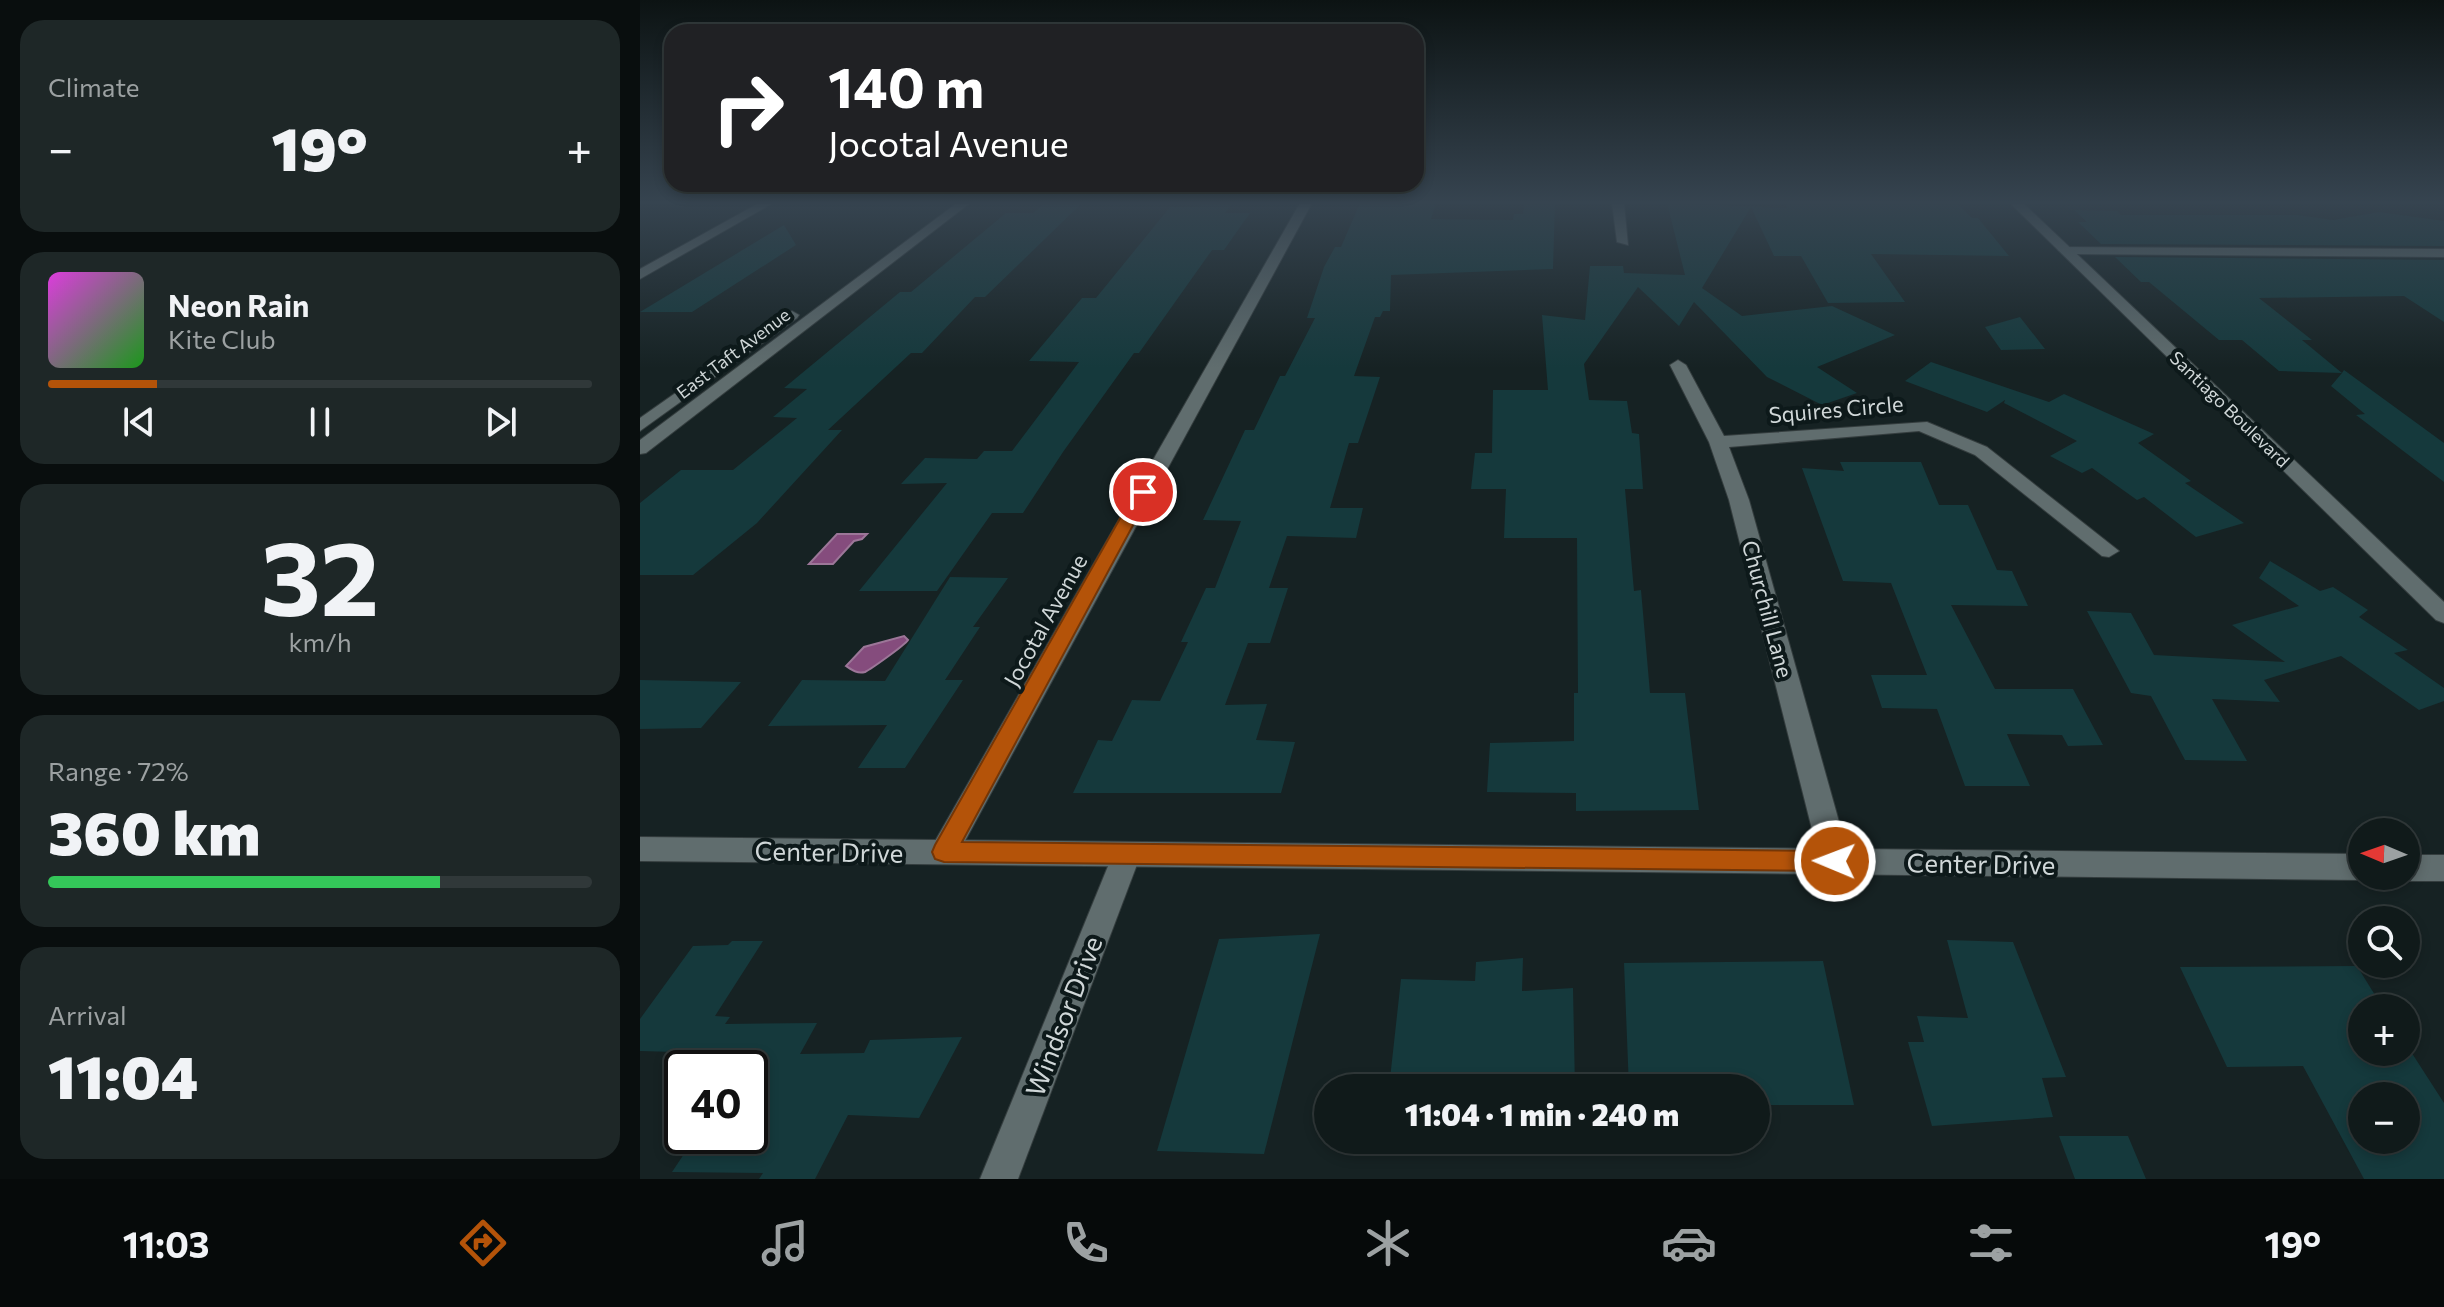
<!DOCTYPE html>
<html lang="en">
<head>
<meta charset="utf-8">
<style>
	body { margin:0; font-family:Commissioner,sans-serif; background:#1e2727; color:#f1f3f6; height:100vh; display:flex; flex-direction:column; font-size:30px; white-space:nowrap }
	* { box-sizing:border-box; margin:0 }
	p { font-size:26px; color:#9ca1a2 }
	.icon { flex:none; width:44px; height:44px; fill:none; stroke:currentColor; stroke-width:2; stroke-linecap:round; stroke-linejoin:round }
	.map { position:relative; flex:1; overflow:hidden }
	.panel { display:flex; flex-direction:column; gap:20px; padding:20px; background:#090e0e; width:640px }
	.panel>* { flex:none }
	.guide { position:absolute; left:24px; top:24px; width:760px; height:168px; border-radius:24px; box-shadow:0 4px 12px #0003,0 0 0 2px #303839; background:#202124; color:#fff; overflow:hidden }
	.needle { width:52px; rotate:272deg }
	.tools { position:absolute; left:1708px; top:818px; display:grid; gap:16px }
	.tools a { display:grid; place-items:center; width:72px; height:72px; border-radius:50%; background:#101a1a; box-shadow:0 4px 12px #0003,0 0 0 2px #303839; font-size:40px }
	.speed { position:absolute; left:24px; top:1050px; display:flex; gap:16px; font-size:40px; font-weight:700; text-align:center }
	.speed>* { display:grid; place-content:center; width:104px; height:104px; border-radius:50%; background:#101a1a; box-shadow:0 4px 12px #0003,0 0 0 2px #303839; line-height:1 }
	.speed .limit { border:4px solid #111; border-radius:12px; background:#fff; color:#111 }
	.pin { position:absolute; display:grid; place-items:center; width:68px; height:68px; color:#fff; margin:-34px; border:4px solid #fff; border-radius:50%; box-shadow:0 2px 8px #0007 }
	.me { position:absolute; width:88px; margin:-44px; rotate:271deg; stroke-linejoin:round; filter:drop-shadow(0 0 6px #0008) }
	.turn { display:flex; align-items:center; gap:28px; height:168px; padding:0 32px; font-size:36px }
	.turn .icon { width:104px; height:104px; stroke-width:2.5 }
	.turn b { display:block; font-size:56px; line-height:68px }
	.big { font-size:60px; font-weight:800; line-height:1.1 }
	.panel .tile { flex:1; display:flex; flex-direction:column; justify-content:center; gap:12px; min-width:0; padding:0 28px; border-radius:24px; background:#1e2727 }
	.panel .dial { align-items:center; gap:0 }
	.dial b { font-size:104px; line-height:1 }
	.song { display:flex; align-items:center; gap:24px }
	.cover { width:96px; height:96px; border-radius:12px; background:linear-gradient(135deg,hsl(300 70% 55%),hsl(120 70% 35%)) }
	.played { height:8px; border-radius:4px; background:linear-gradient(90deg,#b45309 20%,#303839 20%) }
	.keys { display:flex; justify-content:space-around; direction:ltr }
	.heat { display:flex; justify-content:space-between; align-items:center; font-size:44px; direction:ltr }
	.charge { height:12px; border-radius:6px; background:linear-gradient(90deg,#34c759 72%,#303839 0) }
	.trip { position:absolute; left:674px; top:1074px; width:456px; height:80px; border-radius:40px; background:#101a1a; box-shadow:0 4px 12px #0003,0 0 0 2px #303839; font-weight:800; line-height:80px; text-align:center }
	.menu { display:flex; height:128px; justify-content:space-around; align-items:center; background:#060a0a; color:#9ca1a2 }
	.menu .icon { width:56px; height:56px }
	.menu .on { color:#b45309 }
	.menu b { font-size:36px; color:#f1f3f6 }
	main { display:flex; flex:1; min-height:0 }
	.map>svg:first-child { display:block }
	.water { fill:#854c7d; stroke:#9c7698; stroke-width:2 }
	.building { fill:#15393c; fill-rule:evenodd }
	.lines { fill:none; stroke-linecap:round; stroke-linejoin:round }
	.minor-casing { stroke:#343d3e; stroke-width:2 }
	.tertiary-casing { stroke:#343d3e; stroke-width:2 }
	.minor { fill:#606d6e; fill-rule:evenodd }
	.tertiary { fill:#606d6e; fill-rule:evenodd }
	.route { fill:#b45309; stroke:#753606; stroke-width:2 }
	.labels { text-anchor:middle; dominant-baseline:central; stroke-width:8; stroke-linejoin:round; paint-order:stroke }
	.far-street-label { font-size:18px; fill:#d0d7d8; stroke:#0d191a }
	.street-label { font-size:22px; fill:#d0d7d8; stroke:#0d191a }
	.near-street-label { font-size:26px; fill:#d0d7d8; stroke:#0d191a }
</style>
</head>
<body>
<main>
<section class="panel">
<div class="tile"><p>Climate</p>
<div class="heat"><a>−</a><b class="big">19°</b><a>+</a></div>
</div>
<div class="tile">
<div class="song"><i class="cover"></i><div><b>Neon Rain</b><p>Kite Club</p></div></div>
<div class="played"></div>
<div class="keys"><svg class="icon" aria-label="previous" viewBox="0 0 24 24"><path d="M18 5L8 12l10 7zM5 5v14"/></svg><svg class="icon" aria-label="pause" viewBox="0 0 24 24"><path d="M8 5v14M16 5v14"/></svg><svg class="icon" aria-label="next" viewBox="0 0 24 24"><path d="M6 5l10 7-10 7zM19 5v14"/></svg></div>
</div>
<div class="tile dial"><b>32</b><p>km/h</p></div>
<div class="tile"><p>Range · 72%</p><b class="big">360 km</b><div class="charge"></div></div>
<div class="tile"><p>Arrival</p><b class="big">11:04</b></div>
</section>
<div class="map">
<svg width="1804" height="1179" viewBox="0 0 1804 1179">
	<rect width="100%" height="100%" fill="#162223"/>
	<g class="water">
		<polygon points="197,534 227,534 222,539 214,541 193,564 169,564"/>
		<path d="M264,636l4,4c-3,5 -37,29 -43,32 -8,2 -13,-2 -19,-6l18,-19z"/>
	</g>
	<g class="building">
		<polygon points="406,203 442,203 345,297 335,297 282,353 271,353 188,430 202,430 117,523 53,575 0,575 0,503 41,470 93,470 157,418 133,417 167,389 144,388 260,292 271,292 366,213 393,213"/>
		<polygon points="563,203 592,203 585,213 610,213 584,250 572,250 499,353 494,353 423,452 383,513 352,513 297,591 219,591 307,483 261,484 285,458 337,459 344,451 372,451 439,362 389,361 442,298 456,298 530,207 559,207"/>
		<polygon points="720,203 796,203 791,219 873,220 874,214 883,214 884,203 915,203 913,269 751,275 750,311 743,311 740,317 735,317 714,376 740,377 718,443 709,443 690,508 723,508 716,538 647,536 629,588 648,588 630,643 608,643 585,705 627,704 616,740 655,742 641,793 433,793 458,740 472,741 492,700 520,701 548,642 541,642 566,588 575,588 601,521 563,520 605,430 614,430 640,376 645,376 675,318 667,318 684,267 695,247 701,247"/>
		<polygon points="1027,203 1147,208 1145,203 1317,203 1332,218 1338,218 1369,256 1231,254 1265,302 1188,303 1161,256 1134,256 1111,207 1062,288 1102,316 1192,306 1255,335 1177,367 1217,393 1182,405 1127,377 1054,302 1039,326 998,287 944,364 949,400 987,401 992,433 999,434 1003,489 985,489 994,591 1001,590 1010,693 1045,693 1059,810 936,811 936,793 847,792 850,743 934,741 934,693 938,693 937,538 864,538 866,489 831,489 835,453 852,453 853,390 908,390 902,315 945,320 950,266 983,266 984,273 1045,275"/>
		<polygon points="1434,210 1477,211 1481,215 1657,215 1693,220 1739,212 1804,221 1804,246 1461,244 1438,222 1447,222"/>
		<polygon points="144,225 156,245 52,312 0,312"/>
		<polygon points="1475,257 1804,260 1804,322 1764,296 1619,298 1672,340 1662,340 1702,373 1704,370 1804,443 1804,482 1716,415 1725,414 1691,386 1702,373 1639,371 1602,340 1579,340 1509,282 1501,282"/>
		<polygon points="1380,317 1405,349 1361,350 1345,327"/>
		<polygon points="1291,362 1409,402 1424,394 1514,434 1498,443 1551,481 1545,483 1604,523 1556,537 1504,497 1497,500 1452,468 1442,473 1410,456 1437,441 1364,403 1365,400 1347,412 1265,381"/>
		<polygon points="1200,462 1281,462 1299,505 1328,505 1357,570 1372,571 1388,606 1311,605 1355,689 1433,689 1463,745 1428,746 1422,735 1367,734 1390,786 1325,786 1297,709 1242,708 1231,675 1287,675 1251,583 1203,581 1162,468 1204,471"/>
		<polygon points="1630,561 1680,591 1693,587 1728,610 1719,617 1768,650 1754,653 1804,688 1804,701 1779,710 1701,656 1624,680 1640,702 1572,699 1607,761 1545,760 1511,696 1491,693 1447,611 1491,613 1514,655 1645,662 1592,625 1659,606 1619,578"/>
		<polygon points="310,577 368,578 333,627 340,627 305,680 323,680 265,768 218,768 247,725 128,726 162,680 245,681"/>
		<polygon points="0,680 101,682 61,728 0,729"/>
		<polygon points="680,934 624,1154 517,1151 579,939"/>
		<polygon points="1307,940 1373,942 1426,1077 1402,1078 1413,1117 1292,1126 1268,1042 1284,1042 1277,1016 1328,1018"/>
		<polygon points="92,941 123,941 75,1016 90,1017 85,1024 177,1023 160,1054 224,1053 230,1040 322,1037 279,1118 208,1115 175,1179 119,1179 123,1173 32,1172 56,1136 110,1136 110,1068 100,1068 108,1054 0,1051 0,1019 53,946 88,945"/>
		<polygon points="883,958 882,991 933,988 935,1088 749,1088 761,979 835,981 836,962"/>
		<polygon points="1183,961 1214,1105 1116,1105 1116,1088 989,1088 984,963"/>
		<path d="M1717,966l26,42h-21v44h44v-8l38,59v76h-80l-61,-113 -76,1 -47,-100zM1722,1096h44v44h-44z"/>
		<polygon points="1419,1136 1488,1136 1506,1179 1435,1179"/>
	</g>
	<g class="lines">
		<defs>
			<g id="minor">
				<polygon points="119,203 133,203 0,279 0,269"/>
				<polygon points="660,203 672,203 314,861 304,864 294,861 290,852 294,843"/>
				<polygon points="972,203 984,203 988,245 977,242"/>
				<polygon points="1420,247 1804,249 1804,257 1425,254 1418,250"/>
				<polygon points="1038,360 1046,365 1084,436 1287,422 1347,447 1479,551 1469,557 1462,556 1335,455 1279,431 1089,447 1109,500 1210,861 1205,870 1195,873 1185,870 1180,861 1089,500 1069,442 1030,365"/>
				<polygon points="487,842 497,845 501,854 378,1179 340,1179 473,854 477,845"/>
			</g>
			<g id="tertiary">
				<polygon points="317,203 330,203 6,453 0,454 0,440"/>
				<polygon points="1370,203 1383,203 1804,602 1804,623 1796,620"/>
				<polygon points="152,311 159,315 157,318 0,431 0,418"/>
				<polygon points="0,837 1722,854 1722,876 1732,876 1722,880 0,861"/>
				<polygon points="1766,855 1804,855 1804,881 1766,881 1756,877 1766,876"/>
			</g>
		</defs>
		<use href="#minor" class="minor-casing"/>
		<use href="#tertiary" class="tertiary-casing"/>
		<use href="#minor" class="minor"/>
		<use href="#tertiary" class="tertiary"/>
	</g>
	<linearGradient id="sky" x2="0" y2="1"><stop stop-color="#0c1313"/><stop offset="0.55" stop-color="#364450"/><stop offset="1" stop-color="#364450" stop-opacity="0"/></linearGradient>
	<rect width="1804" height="368" fill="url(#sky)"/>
	<polygon class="route" points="503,487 511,492 322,842 1195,851 1204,854 1207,861 1204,868 1195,871 304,862 295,859 292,852 295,845 495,492"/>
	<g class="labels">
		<g class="far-street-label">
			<text transform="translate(93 353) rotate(-37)">East Taft Avenue</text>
			<text transform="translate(1590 409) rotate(44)">Santiago Boulevard</text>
		</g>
		<g class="street-label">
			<text transform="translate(1196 409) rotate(-5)">Squires Circle</text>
			<text transform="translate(1128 609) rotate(75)">Churchill Lane</text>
			<text transform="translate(405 620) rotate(-61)">Jocotal Avenue</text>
		</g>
		<g class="near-street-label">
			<text transform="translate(189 851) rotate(1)">Center Drive</text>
			<text transform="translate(1341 863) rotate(1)">Center Drive</text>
			<text transform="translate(423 1016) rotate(-69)">Windsor Drive</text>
		</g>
	</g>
</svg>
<div class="tools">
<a><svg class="needle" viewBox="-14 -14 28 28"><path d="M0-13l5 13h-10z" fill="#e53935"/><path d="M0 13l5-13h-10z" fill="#9ca1a2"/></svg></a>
<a><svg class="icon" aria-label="search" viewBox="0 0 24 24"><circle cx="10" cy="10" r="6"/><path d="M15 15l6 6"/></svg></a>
<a>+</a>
<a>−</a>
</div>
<div class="speed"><div class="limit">40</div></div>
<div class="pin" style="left:503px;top:492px;background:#d93025"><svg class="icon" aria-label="arrive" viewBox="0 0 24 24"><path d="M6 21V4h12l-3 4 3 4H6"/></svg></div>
<svg class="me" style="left:1195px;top:861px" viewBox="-20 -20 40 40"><circle r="17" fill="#b45309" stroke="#fff" stroke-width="3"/><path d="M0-11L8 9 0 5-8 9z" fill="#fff"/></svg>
<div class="trip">11:04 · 1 min · 240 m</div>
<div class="guide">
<div class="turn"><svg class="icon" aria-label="right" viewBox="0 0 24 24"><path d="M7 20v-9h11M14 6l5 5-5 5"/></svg><div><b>140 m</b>Jocotal Avenue</div></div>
</div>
</div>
</main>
<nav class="menu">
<b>11:03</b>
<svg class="icon on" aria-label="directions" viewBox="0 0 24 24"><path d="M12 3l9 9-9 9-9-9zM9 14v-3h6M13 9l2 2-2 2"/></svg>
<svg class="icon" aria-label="music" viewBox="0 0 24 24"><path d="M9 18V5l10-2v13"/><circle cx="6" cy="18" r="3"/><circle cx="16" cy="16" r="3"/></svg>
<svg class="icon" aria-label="phone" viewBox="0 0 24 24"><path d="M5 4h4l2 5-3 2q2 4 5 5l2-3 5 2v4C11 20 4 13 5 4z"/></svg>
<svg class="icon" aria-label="climate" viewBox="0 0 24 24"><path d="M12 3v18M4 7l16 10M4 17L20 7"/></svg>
<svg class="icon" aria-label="car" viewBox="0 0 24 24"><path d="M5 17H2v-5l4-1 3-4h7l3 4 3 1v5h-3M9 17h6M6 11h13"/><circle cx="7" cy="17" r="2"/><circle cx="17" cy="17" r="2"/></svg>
<svg class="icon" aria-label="filters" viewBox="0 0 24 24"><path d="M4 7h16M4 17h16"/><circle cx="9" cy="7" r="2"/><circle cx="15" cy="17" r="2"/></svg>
<b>19°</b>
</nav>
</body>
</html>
